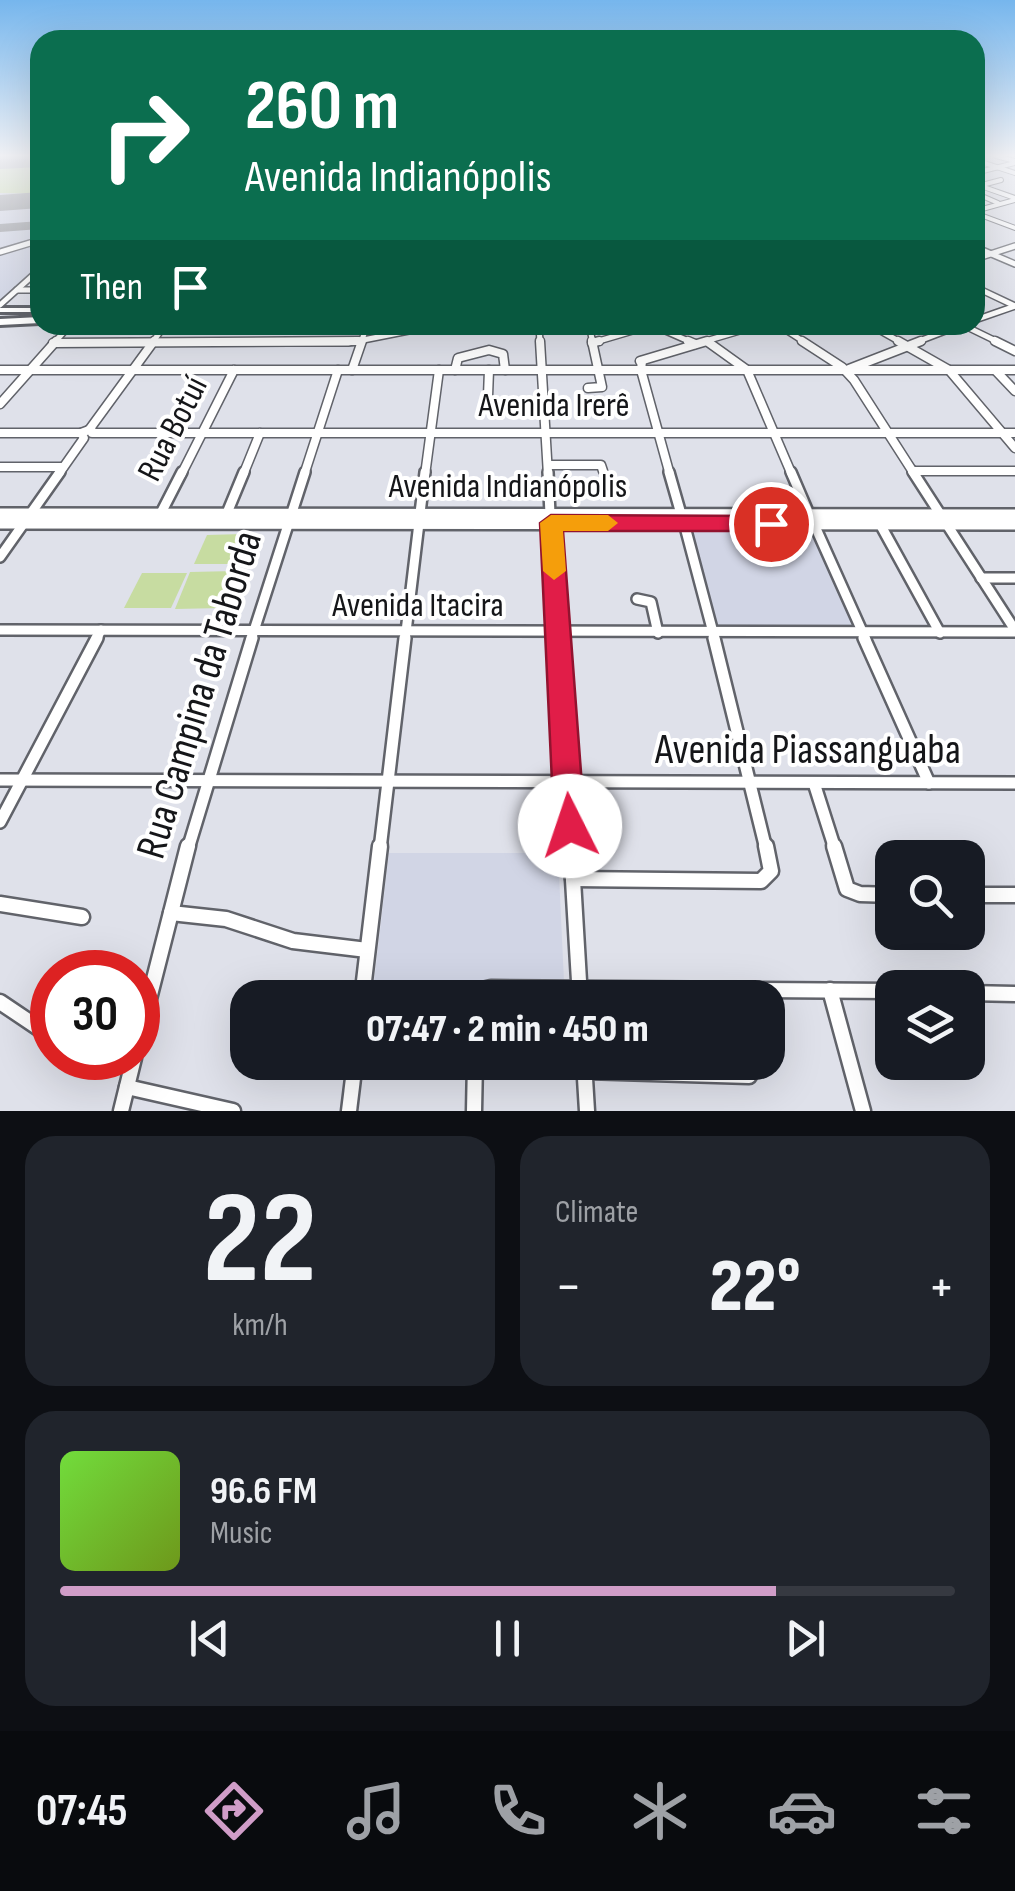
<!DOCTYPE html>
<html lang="en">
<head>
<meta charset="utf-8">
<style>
	body { margin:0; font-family:"Sofia Sans Condensed",sans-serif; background:#20242c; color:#f1f3f6; height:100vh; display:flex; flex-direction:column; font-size:38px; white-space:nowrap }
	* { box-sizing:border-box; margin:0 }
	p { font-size:32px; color:#9ea1a6 }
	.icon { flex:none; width:55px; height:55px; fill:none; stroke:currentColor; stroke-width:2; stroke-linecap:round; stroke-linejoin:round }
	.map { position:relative; height:1111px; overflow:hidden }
	.side { display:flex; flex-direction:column; gap:25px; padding:25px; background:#0d0f14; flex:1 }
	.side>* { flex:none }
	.top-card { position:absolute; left:30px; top:30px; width:955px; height:305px; border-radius:30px; box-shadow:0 10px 40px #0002; background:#0b6e4f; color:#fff; overflow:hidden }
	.tools { position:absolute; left:875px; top:840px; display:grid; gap:20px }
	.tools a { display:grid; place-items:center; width:110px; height:110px; border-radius:20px; background:#171b24; box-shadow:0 10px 40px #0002; font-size:50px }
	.speed { position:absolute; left:30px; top:950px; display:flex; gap:20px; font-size:50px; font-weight:700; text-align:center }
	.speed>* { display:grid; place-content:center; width:130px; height:130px; border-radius:50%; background:#171b24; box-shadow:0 10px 40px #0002; line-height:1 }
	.speed .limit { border:15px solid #d22; background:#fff; color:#111 }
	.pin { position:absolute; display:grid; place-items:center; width:85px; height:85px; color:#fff; margin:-42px; border:5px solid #fff; border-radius:50%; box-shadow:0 2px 10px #0007 }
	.me { position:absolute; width:110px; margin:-55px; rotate:356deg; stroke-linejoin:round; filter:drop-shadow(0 0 8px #0008) }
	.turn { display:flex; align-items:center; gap:35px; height:210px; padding:0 50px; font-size:45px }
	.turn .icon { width:130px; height:130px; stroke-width:2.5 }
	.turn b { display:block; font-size:70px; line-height:85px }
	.then { display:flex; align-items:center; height:95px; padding:0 50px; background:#0003; gap:20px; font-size:38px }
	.big { font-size:75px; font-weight:800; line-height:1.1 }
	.side .card { flex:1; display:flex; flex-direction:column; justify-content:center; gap:15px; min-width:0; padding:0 35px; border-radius:30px; background:#20242c }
	.side .dial { align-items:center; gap:0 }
	.dial b { font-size:130px; line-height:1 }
	.song { display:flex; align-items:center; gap:30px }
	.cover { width:120px; height:120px; border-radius:15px; background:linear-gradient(135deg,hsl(100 70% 55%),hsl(80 70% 35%)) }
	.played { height:10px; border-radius:5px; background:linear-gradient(90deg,#d09dc8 80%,#363941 80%) }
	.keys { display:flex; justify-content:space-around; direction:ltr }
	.heat { display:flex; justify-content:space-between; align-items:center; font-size:55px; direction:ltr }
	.side .tiles { flex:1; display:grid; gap:25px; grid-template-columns:1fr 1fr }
	.card:last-child { grid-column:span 2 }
	.trip { position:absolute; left:230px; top:980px; width:555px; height:100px; border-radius:30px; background:#171b24; box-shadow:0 10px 40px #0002; font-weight:800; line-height:100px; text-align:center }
	.dock { display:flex; height:160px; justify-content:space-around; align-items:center; background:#090b0e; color:#9ea1a6 }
	.dock .icon { width:70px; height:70px }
	.dock .on { color:#d09dc8 }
	.dock b { font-size:45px; color:#f1f3f6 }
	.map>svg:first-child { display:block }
	.built { fill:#d1d5e5 }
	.green { fill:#c7dca1 }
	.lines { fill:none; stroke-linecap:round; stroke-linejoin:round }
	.taxiway { fill:#92949a; fill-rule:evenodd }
	.runway { fill:#92949a; fill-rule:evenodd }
	.minor-far5-casing { stroke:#61636a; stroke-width:6 }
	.minor-far4-casing { stroke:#61636a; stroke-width:8 }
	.minor-far3-casing { stroke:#61636a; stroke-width:11 }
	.minor-far2-casing { stroke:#61636a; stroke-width:14 }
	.minor-far1-casing { stroke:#61636a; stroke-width:16 }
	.minor-casing { stroke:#61636a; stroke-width:19 }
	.major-casing { stroke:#61636a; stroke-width:16 }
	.highway-casing { stroke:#61636a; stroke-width:6 }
	.minor-far5 { stroke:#fff; stroke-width:4 }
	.minor-far4 { stroke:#fff; stroke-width:5 }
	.minor-far3 { stroke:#fff; stroke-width:8 }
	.minor-far2 { stroke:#fff; stroke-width:9 }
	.minor-far1 { stroke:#fff; stroke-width:11 }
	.minor { stroke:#fff; stroke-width:14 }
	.major { stroke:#fff; stroke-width:11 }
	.highway { fill:#fff; fill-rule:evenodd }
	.route { fill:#e11d48; stroke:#92132f; stroke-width:2.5 }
	.slow { fill:#f59e0b }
	.labels { text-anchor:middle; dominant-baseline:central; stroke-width:8; stroke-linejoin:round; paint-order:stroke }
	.street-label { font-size:35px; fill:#151619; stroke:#fff }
	.near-street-label { font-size:42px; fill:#151619; stroke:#fff }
</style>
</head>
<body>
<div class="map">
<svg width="1015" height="1111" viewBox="0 0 1015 1111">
	<rect width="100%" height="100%" fill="#dfe1ea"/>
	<g class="built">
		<polygon points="0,156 40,156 40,239 0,252"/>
		<polygon points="40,241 40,268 0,302 0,254"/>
		<polygon points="686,526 813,527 858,630 714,631"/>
		<polygon points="389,853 558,853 564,982 374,982"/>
	</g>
	<g class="green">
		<polygon points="40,165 40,194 0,193 0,167"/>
		<polygon points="243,534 232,564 194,564 207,535"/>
		<polygon points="235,571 222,608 175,609 190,572"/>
		<polygon points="142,573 187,573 171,608 124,608"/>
	</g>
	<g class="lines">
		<g class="taxiway">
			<polygon points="0,159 8,160 9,162 0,165"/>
			<polygon points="0,196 40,197 40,203 0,202"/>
			<polygon points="40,221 40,229 0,232 0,224"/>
		</g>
		<g class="runway">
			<polygon points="0,156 40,156 40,167 0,169"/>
			<polygon points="40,192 40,208 0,211 0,195"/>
		</g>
		<defs>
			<g id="minor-far5">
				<polyline points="996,156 1015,161"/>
				<polyline points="975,160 1015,173"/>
				<polyline points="975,173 1015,163"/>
				<polyline points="975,184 1015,198"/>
				<polyline points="982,185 1001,180"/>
				<polyline points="975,193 998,203"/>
				<polyline points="975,211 1015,200"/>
				<polyline points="975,213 1015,228"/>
			</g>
			<g id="minor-far4">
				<polyline points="975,247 1015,264"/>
				<polyline points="0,252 40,240"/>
				<polyline points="975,259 1015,246"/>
				<polyline points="975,287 1015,306"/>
				<polyline points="17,290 40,290"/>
				<polyline points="0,305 40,269"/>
				<polyline points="975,320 1015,306"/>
				<polyline points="539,325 540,343"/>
				<polyline points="589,325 593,343"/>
				<polyline points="652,325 693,343"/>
				<polyline points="778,325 806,343"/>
				<polyline points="870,325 902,343"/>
				<polyline points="963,325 1000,343"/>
				<polyline points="53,343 348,343 439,325"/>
				<polyline points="54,343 70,325"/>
				<polyline points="152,343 165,325"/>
				<polyline points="361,343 367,325"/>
				<polyline points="592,343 653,325"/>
				<polyline points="699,343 760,325"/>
				<polyline points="914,343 961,325"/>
			</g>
			<g id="minor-far3">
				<polyline points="540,341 548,475"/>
				<polyline points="688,341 695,344"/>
				<polyline points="802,341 842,367 854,380 915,475"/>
				<polyline points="898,341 949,370 1015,448"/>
				<polyline points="995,341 1015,351"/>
				<polyline points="708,342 747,370 792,475"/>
				<polyline points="53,343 359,341"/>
				<polyline points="592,343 599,341"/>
				<polyline points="640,361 707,341"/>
				<polyline points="642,361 641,370 670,475"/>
				<polyline points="849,369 921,341"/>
				<polyline points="0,370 1015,370"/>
				<polyline points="352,370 362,341"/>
				<polyline points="455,370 458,358 489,350 503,354 505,370"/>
				<polyline points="996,371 1015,391"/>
				<polyline points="588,388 602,387 592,341"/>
				<polyline points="488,396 489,370"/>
				<polyline points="0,404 56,341"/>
				<polyline points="92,431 89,430 154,341"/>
				<polyline points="0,433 81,433"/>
				<polyline points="92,433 1015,433"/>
				<polyline points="548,465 601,465 603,471"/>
				<polyline points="0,467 63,467"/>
				<polyline points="912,471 1015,471"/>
				<polyline points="58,475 84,438 81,433 89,430"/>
				<polyline points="181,475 234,370"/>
				<polyline points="243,475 260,433"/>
				<polyline points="304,475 338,370"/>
				<polyline points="425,475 439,370"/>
			</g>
			<g id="minor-far2">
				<polyline points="548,472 550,514"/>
				<polyline points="669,472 681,514"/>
				<polyline points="791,472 809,514"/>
				<polyline points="913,472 1015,630"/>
				<polyline points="161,513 182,472"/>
				<polyline points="227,513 244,472"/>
				<polyline points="420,513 425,472"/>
				<polyline points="551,523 558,640"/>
				<polyline points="684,523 715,640"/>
				<polyline points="814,524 866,640"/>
				<polyline points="880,524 940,633"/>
				<polyline points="0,557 60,472"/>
				<polyline points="981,578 1015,578"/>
				<polyline points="637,599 651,602 658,633"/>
				<polyline points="0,630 1015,632"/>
				<polyline points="96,640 101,630"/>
				<polyline points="251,640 305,472"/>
				<polyline points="405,640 419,523"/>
			</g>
			<g id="minor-far1">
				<polyline points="558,638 571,849"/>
				<polyline points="714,638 766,849"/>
				<polyline points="864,638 929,783"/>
				<polyline points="0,780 1015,783"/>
				<polyline points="814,783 835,849"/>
				<polyline points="0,822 97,638"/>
				<polyline points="188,849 252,638"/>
				<polyline points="380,849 405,638"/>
			</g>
			<g id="minor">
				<polyline points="571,846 580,998"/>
				<polyline points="834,846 847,889 860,894 892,895"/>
				<polyline points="573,879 761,881 771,871 766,846"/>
				<polyline points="968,895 1015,895"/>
				<polyline points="0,904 82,917"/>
				<polyline points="171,913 226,919 293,941 367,950"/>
				<polyline points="830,990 863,1111"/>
				<polyline points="968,993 1015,994"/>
				<polyline points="362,998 380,846"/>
				<polyline points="478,998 482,990 491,988 892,991"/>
				<polyline points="0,1002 52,1037"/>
				<polyline points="138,1042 188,846"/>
				<polyline points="584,1062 587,1111"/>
				<polyline points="585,1071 749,1076"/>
				<polyline points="127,1087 233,1111"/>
				<polyline points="121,1111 134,1058"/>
				<polyline points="349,1111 355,1062"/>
				<polyline points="474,1111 475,1062"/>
			</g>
			<g id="major">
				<polyline points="0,514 1015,515"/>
				<polyline points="0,523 1015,524"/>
			</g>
			<g id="highway">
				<rect x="0" y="308" width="40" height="4"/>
				<polygon points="40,317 40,323 0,325 0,319"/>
			</g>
		</defs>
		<use href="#minor-far5" class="minor-far5-casing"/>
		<use href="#minor-far4" class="minor-far4-casing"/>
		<use href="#minor-far3" class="minor-far3-casing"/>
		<use href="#minor-far2" class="minor-far2-casing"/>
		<use href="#minor-far1" class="minor-far1-casing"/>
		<use href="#minor" class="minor-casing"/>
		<use href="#major" class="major-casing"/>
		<use href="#highway" class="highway-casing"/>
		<use href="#minor-far5" class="minor-far5"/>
		<use href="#minor-far4" class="minor-far4"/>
		<use href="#minor-far3" class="minor-far3"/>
		<use href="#minor-far2" class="minor-far2"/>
		<use href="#minor-far1" class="minor-far1"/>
		<use href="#minor" class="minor"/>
		<use href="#major" class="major"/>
		<use href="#highway" class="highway"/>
	</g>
	<linearGradient id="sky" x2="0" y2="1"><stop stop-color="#76b6ed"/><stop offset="0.5" stop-color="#f1f2f6"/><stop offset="1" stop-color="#f1f2f6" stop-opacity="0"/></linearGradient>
	<rect width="1015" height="311" fill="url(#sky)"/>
	<polygon class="route" points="551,515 771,516 782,524 771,531 563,531 585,826 581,837 570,841 559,837 554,826 540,523"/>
	<polygon class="slow" points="551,515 608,515 618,523 608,531 563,531 566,571 554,580 543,571 540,523"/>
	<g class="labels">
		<g class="street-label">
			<text x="554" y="405">Avenida Irerê</text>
			<text transform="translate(173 429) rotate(-63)">Rua Botuí</text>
			<text x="508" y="486">Avenida Indianópolis</text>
			<text x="418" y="605">Avenida Itacira</text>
		</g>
		<g class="near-street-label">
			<text transform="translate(200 695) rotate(-73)">Rua Campina da Taborda</text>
			<text x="808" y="750">Avenida Piassanguaba</text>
		</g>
	</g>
</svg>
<div class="tools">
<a><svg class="icon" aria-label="search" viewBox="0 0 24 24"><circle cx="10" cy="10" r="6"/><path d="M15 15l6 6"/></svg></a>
<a><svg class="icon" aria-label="layers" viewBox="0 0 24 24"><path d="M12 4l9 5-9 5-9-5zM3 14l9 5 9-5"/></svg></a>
</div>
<div class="speed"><div class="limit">30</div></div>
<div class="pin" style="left:771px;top:524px;background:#d93025"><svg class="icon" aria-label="arrive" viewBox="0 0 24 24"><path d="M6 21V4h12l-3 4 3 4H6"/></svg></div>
<svg class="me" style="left:570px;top:826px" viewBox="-20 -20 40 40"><circle r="19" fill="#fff"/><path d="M0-13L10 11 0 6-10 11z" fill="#e11d48"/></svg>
<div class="trip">07:47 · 2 min · 450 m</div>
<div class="top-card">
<div class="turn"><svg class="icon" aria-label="right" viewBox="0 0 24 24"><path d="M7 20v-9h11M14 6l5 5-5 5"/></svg><div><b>260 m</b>Avenida Indianópolis</div></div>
<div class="then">Then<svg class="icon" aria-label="arrive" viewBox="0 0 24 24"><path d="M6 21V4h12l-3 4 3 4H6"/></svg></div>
</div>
</div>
<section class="side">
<div class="tiles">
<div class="card dial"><b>22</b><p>km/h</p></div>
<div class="card"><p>Climate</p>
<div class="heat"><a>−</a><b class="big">22°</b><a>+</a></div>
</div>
<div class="card">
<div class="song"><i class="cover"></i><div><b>96.6 FM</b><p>Music</p></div></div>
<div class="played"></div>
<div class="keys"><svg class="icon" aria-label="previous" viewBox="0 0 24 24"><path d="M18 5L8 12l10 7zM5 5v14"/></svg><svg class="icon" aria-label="pause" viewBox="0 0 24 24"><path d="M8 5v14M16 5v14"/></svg><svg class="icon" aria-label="next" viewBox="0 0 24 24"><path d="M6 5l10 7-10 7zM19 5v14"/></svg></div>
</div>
</div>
</section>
<nav class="dock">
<b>07:45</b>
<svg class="icon on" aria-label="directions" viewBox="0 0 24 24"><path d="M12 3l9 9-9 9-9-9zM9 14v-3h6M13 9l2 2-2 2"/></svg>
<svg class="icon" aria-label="music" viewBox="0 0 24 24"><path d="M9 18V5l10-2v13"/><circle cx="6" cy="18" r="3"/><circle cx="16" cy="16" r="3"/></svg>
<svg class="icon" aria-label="phone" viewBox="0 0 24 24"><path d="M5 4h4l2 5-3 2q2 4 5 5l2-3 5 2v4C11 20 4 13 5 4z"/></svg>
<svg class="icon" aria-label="climate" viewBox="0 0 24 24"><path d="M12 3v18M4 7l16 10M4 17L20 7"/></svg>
<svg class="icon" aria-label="car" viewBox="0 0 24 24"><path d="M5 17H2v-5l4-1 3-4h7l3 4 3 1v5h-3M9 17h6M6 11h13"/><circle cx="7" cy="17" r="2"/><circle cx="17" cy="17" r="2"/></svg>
<svg class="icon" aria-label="filters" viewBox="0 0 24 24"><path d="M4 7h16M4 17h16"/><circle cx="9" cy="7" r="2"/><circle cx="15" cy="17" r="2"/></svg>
</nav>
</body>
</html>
